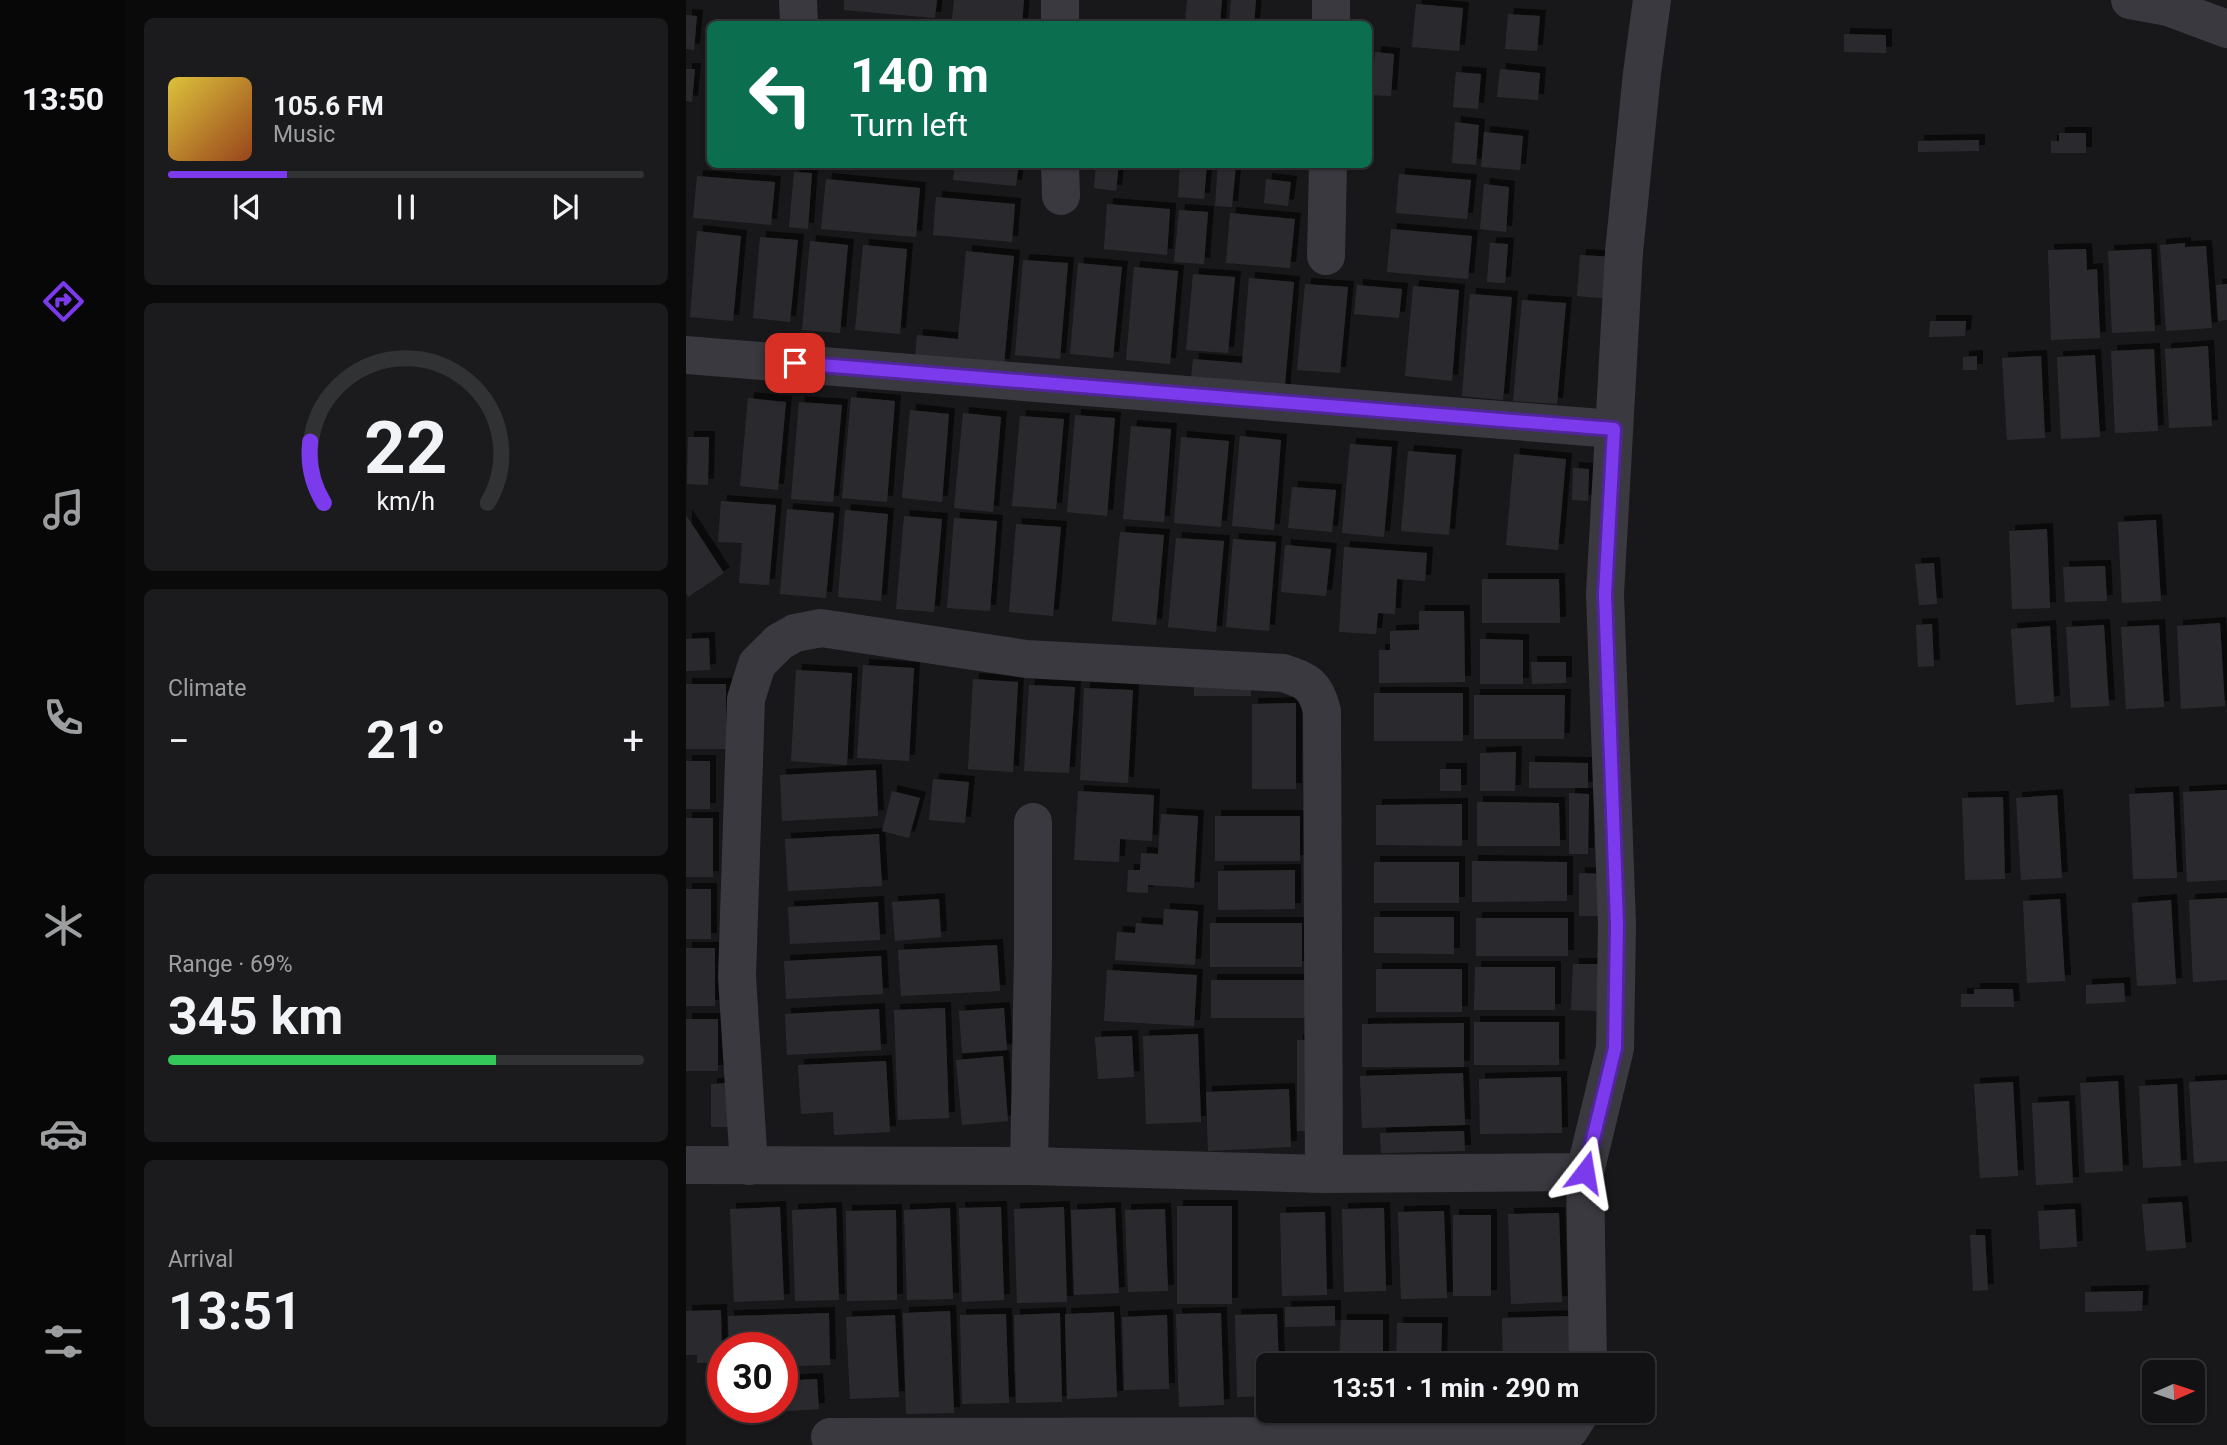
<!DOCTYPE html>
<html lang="en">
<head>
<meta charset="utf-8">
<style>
	body { margin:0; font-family:Roboto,sans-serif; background:#1b1b1d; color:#f1f3f6; height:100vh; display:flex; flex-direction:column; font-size:26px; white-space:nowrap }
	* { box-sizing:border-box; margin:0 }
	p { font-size:23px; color:#9c9ea0 }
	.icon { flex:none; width:38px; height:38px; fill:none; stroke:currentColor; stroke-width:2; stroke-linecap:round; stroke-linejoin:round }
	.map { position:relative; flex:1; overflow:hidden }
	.sheet { display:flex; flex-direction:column; gap:18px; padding:18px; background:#0a0a0b; width:560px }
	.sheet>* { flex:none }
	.banner { position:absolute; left:21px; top:21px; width:665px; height:147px; border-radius:10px; box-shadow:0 2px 5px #0004,0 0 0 2px #313234; background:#0b6e4f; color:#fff; overflow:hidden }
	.needle { width:46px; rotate:87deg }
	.controls { position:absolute; left:1456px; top:1360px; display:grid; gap:14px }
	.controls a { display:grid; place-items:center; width:63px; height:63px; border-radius:10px; background:#121214; box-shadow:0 2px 5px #0004,0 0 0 2px #313234; font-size:35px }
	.speed { position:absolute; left:21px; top:1332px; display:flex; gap:14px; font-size:35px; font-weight:700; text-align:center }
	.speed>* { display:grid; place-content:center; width:91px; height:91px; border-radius:50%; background:#121214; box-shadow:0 2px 5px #0004,0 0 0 2px #313234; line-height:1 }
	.speed .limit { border:10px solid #d22; background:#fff; color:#111 }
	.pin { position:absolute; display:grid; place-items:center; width:60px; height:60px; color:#fff; margin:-30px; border-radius:14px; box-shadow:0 4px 10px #0006 }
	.me { position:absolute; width:77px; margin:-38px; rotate:14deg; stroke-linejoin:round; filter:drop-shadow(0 0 5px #0008) }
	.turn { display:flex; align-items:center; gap:24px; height:147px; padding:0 28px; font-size:32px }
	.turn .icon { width:91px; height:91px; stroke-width:2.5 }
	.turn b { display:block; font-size:49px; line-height:60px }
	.big { font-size:52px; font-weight:700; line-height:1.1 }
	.sheet .widget { flex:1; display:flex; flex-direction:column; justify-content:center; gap:10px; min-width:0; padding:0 24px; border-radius:10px; background:#1b1b1d }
	.sheet .dial { align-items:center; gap:0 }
	.dial svg { height:182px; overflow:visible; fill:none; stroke:#313234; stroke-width:7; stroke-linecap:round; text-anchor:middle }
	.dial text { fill:#f1f3f6; stroke:none }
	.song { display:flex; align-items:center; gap:21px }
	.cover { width:84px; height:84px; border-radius:10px; background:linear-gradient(135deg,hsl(50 70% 55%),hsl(20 70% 35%)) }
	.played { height:7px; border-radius:4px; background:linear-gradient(90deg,#7c3aed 25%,#313234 25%) }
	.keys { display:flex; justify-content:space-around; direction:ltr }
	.heat { display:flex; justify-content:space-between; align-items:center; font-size:38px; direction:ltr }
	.charge { height:10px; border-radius:5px; background:linear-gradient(90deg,#34c759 69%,#313234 0) }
	.trip { position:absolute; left:570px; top:1353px; width:399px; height:70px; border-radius:10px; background:#121214; box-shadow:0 2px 5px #0004,0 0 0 2px #313234; font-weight:700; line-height:70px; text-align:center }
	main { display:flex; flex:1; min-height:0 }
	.menu { display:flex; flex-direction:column; width:126px; justify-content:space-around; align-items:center; background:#070708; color:#9c9ea0 }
	.menu .icon { width:49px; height:49px }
	.menu .selected { color:#7c3aed }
	.menu b { font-size:32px; color:#f1f3f6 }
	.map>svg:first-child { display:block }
	.building { fill:#2b2b2e; filter:url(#shadow) }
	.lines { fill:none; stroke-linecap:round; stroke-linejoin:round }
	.minor { stroke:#39393f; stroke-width:38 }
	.route-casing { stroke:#51269a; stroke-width:18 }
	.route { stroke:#7c3aed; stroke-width:12 }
</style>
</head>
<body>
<main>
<nav class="menu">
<b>13:50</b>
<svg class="icon selected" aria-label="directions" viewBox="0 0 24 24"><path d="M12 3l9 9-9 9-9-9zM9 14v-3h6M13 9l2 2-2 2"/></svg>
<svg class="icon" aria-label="music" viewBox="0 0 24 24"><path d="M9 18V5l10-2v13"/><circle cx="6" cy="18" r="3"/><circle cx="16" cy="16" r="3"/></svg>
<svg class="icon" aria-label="phone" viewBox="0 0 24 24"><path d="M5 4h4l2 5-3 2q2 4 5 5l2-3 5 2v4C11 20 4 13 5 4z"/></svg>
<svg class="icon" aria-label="climate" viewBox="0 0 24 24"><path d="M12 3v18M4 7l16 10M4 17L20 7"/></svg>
<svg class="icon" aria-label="car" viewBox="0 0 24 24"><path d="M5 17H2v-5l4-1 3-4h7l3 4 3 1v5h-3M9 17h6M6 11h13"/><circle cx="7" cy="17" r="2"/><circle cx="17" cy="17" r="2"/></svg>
<svg class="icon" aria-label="filters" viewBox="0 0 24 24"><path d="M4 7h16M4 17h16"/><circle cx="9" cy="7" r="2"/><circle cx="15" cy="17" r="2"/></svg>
</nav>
<section class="sheet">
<div class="widget">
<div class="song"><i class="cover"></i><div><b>105.6 FM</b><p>Music</p></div></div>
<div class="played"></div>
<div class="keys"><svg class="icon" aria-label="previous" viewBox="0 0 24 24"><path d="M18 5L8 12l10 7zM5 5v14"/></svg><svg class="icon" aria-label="pause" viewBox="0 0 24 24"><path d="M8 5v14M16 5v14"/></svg><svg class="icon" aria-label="next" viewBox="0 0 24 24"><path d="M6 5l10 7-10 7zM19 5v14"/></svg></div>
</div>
<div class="widget dial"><svg viewBox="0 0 100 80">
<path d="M14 69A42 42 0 1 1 86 69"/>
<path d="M14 69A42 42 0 0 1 8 42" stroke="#7c3aed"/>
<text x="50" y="56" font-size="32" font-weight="700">22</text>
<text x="50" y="72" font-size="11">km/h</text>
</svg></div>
<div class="widget"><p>Climate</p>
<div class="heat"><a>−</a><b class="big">21°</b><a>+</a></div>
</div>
<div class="widget"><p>Range · 69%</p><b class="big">345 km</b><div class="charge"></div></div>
<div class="widget"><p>Arrival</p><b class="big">13:51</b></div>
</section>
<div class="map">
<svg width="1541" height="1445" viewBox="0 0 1541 1445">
	<defs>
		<filter id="shadow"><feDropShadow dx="6" dy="-6" stdDeviation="0" flood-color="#0009"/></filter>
	</defs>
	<rect width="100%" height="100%" fill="#18181a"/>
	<g class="building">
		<polygon points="158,0 251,0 249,18 158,10"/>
		<polygon points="268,0 338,0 336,24 266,19"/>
		<polygon points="501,0 536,0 534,24 499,24"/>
		<polygon points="545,0 570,0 568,24 543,24"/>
		<polygon points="730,4 777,8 773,51 726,47"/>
		<polygon points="822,14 854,16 851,51 819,49"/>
		<polygon points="0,15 11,16 8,50 0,49"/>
		<polygon points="1158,34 1200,35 1200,53 1158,52"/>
		<polygon points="689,52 708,54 705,96 686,95"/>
		<polygon points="0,69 9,69 6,102 0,101"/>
		<polygon points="814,69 854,73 852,100 811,97"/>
		<polygon points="770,72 795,74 792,109 767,107"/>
		<polygon points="769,122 793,125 790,165 766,163"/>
		<polygon points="798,132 837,136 834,170 795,167"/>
		<polygon points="1373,133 1400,133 1400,153 1365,153 1365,141 1373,141"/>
		<polygon points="1293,140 1293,151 1232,152 1232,141"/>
		<polygon points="269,164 332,170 330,186 267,180"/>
		<polygon points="410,164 433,164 430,191 408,188"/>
		<polygon points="494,164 521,164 518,199 492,197"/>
		<polygon points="532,164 550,164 546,207 529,206"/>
		<polygon points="108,172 126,173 122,229 103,227"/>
		<polygon points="713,174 785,180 781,219 710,213"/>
		<polygon points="11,176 89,182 85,225 7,218"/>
		<polygon points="140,179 234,188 230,237 135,229"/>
		<polygon points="580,179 605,182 602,206 578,203"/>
		<polygon points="798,184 823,187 820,232 794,229"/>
		<polygon points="250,197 329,204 326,242 247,235"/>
		<polygon points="421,204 484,209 481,255 418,249"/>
		<polygon points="493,210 522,212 518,264 488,262"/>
		<polygon points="544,213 609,219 604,268 540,263"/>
		<polygon points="705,229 786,236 782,279 701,272"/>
		<polygon points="11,231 55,236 47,321 4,317"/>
		<polygon points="74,237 112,240 104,322 67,318"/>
		<polygon points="124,241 162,245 154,333 116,330"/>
		<polygon points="804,243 822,244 819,283 801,282"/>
		<polygon points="1499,243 1499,247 1520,246 1526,328 1480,331 1474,245"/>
		<polygon points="177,245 221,249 214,334 169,330"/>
		<polygon points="1400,249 1401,270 1411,269 1414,338 1365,340 1362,250"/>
		<polygon points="1465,249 1469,331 1426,333 1422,251"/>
		<polygon points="280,251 328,256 318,365 229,357 231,335 272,339"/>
		<polygon points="894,255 930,257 927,299 891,296"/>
		<polygon points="337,260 382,263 374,359 329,355"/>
		<polygon points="392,263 436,267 427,358 384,354"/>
		<polygon points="448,267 492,271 484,364 440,360"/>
		<polygon points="507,274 549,277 542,353 500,350"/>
		<polygon points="563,278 608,282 598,396 504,388 507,359 556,363"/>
		<polygon points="619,284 662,287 654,373 611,370"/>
		<polygon points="1541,284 1541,320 1532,321 1530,285"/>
		<polygon points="671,285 716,289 713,318 668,314"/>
		<polygon points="727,286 773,290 766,381 719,376"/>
		<polygon points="784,294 826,297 817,400 776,396"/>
		<polygon points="836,300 880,303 871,404 827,401"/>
		<polygon points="1244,321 1280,321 1279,336 1243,337"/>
		<polygon points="1522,346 1526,426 1483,428 1479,349"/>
		<polygon points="1468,349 1472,431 1429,433 1425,351"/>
		<polygon points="1409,355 1414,437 1375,439 1371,357"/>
		<polygon points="1291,356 1291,370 1277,370 1277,357"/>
		<polygon points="1355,356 1359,438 1321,440 1316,358"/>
		<polygon points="165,397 209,401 201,502 156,498"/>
		<polygon points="62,398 100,402 92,490 54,486"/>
		<polygon points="113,402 156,405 147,502 105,499"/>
		<polygon points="224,410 263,414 256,502 216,498"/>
		<polygon points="277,413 315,417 307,512 268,508"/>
		<polygon points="389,415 429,418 421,516 381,512"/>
		<polygon points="334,416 378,419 370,509 326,506"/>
		<polygon points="445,426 485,429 478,522 437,519"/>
		<polygon points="554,436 595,440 588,530 546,526"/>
		<polygon points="2,437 23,437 22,485 1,484"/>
		<polygon points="495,437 543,441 535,527 488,523"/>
		<polygon points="664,444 706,447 698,537 656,533"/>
		<polygon points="722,451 770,455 763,535 715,531"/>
		<polygon points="828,454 880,459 872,550 820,545"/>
		<polygon points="887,468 903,469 902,501 886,500"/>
		<polygon points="606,487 650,490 646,532 602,528"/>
		<polygon points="35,501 90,505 83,585 53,583 56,543 32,542"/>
		<polygon points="101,509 148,513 140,598 94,594"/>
		<polygon points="159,510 202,514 195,601 152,597"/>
		<polygon points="0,515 38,573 2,597 0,593"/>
		<polygon points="218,516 256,519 248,612 210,609"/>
		<polygon points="268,518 311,521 304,611 261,608"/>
		<polygon points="1470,520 1475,601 1436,603 1432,522"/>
		<polygon points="330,524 375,527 367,616 323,612"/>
		<polygon points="1361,529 1364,608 1326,609 1323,531"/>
		<polygon points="434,532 478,535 470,625 426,621"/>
		<polygon points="490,538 538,541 530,632 482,627"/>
		<polygon points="547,539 590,542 583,631 540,627"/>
		<polygon points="599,545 645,549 640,596 595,592"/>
		<polygon points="658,547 741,553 739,581 711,579 709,614 692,613 690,634 653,632"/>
		<polygon points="1248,563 1251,604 1233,605 1229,564"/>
		<polygon points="1419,566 1421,601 1379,602 1377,567"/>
		<polygon points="796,579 873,579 874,623 796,623"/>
		<polygon points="733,611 778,611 779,682 693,683 693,650 704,650 704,631 733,630"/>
		<polygon points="1534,623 1539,706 1495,709 1491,626"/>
		<polygon points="1246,624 1248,666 1232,667 1230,625"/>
		<polygon points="1418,625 1423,706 1385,708 1380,627"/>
		<polygon points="1473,625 1478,707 1440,709 1435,627"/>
		<polygon points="1364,626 1368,702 1330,705 1325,629"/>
		<polygon points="23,638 24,670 0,671 0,639"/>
		<polygon points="794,639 837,640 837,684 794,684"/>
		<polygon points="845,662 880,662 880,683 846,684"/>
		<polygon points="177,665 228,668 223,761 171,758"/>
		<polygon points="110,670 166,673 161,765 105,761"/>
		<polygon points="508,677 564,677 565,696 508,696"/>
		<polygon points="287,679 332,682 327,772 282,769"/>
		<rect x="0" y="684" width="40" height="65"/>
		<polygon points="343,685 389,687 383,773 338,771"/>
		<polygon points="398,688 447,690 442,783 394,780"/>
		<rect x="688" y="693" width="89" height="48"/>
		<polygon points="788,695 879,695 878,739 788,739"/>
		<polygon points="610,703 610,789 566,789 566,704"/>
		<polygon points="830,752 829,791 794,791 794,753"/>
		<rect x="0" y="761" width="24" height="48"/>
		<polygon points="843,762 902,763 902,788 843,788"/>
		<rect x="754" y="769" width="21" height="22"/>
		<polygon points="190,770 192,816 96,821 94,775"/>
		<polygon points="247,779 283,782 279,823 243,820"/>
		<polygon points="1541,790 1541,880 1501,882 1497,792"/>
		<polygon points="206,791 234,798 223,838 196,831"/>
		<polygon points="392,791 468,795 466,841 434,839 433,862 388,860"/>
		<polygon points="1487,792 1491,878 1447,879 1443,794"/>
		<polygon points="883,793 903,794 902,854 883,854"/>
		<polygon points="1371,795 1376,878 1335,880 1330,798"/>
		<polygon points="1317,797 1319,879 1279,880 1276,798"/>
		<polygon points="791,802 873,803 874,846 791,846"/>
		<polygon points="776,804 776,846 690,845 690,805"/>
		<polygon points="475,814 512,816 508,888 462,885 462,893 441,892 442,870 454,870 455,853 472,854"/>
		<rect x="529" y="816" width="85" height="45"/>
		<rect x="0" y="818" width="27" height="59"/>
		<polygon points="193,834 196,886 102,891 99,839"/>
		<polygon points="786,861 881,862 881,901 786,902"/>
		<rect x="688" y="862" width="85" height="41"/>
		<polygon points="609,870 609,909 532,910 532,871"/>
		<polygon points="893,873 920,874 920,916 893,916"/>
		<rect x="0" y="889" width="25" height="50"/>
		<polygon points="1541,898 1541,980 1507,982 1503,900"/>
		<polygon points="253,899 255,937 209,941 206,902"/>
		<polygon points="1374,899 1379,981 1341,983 1337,901"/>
		<polygon points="1485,900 1490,984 1451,986 1446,903"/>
		<polygon points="192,902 194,940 104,944 102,907"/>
		<polygon points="478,909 512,911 509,965 429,960 431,932 449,933 450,923 477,925"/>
		<polygon points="688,917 768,917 768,954 688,953"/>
		<rect x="790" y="918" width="92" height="38"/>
		<rect x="524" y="923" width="92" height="44"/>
		<polygon points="311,945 314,991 215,996 212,950"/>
		<rect x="0" y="948" width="29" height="58"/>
		<polygon points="195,956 197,994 100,999 98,961"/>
		<polygon points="887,964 913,964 912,1011 885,1010"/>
		<polygon points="789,967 869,967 869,1010 788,1010"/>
		<rect x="690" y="969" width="86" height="43"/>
		<polygon points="421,970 511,975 508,1026 418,1021"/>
		<rect x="525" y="980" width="97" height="38"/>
		<polygon points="1438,983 1439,1002 1400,1004 1400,985"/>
		<polygon points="1288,989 1327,989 1328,1007 1275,1007 1275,994 1288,994"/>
		<polygon points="259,1008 263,1118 212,1120 208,1010"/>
		<polygon points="318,1008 321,1050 276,1053 273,1011"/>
		<polygon points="193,1009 195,1050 101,1055 99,1014"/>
		<rect x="0" y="1019" width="32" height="52"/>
		<rect x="788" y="1022" width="85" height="43"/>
		<polygon points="778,1023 778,1067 676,1067 676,1024"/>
		<polygon points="512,1034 515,1122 460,1124 457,1036"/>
		<polygon points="446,1036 448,1077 412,1079 409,1037"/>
		<rect x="611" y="1040" width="24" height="91"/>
		<polygon points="317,1056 322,1121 276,1125 270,1060"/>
		<polygon points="200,1061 204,1132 148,1135 147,1112 115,1114 112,1065"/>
		<polygon points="777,1073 779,1125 676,1128 674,1076"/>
		<polygon points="875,1077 876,1133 794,1134 793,1079"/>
		<polygon points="1541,1080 1541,1161 1508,1163 1503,1082"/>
		<polygon points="1432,1081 1437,1171 1399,1173 1394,1083"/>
		<polygon points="1327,1082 1332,1176 1294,1178 1288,1084"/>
		<polygon points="44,1083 44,1127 25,1127 25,1084"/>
		<polygon points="1491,1084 1495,1166 1457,1168 1453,1086"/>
		<polygon points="603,1089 605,1147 522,1151 520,1092"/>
		<polygon points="1383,1101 1387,1183 1350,1185 1346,1103"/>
		<polygon points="778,1131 779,1151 695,1153 694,1133"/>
		<polygon points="1496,1202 1500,1248 1460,1251 1456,1204"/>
		<rect x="491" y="1206" width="55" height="98"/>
		<polygon points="94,1207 98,1300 48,1302 44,1209"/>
		<polygon points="315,1207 318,1300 276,1302 273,1208"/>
		<polygon points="378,1207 381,1302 331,1303 328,1209"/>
		<polygon points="150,1208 153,1300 109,1301 106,1210"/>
		<polygon points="264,1208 267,1299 221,1300 218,1210"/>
		<polygon points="429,1208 433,1293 388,1295 385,1210"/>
		<polygon points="698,1208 700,1291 658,1292 656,1209"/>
		<polygon points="479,1209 482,1291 442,1292 439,1210"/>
		<polygon points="1389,1209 1391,1247 1354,1249 1352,1211"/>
		<polygon points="210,1210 211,1300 161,1301 160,1211"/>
		<polygon points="758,1211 761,1298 715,1299 712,1212"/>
		<polygon points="639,1212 641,1295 596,1296 594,1213"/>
		<polygon points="873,1213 876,1302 825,1304 822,1214"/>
		<rect x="767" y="1215" width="38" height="81"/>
		<polygon points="1284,1235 1299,1235 1302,1290 1287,1291"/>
		<polygon points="1457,1291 1456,1311 1399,1312 1399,1292"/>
		<polygon points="649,1306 649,1326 599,1327 599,1307"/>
		<polygon points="35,1310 36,1362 11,1363 11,1355 0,1355 0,1311"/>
		<polygon points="264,1311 268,1413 220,1414 217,1313"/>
		<polygon points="428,1312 431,1397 381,1399 379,1314"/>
		<polygon points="143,1313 144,1365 109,1366 108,1359 96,1359 96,1348 43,1348 42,1316"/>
		<polygon points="374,1313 376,1402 330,1403 328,1315"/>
		<polygon points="535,1313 538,1405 493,1407 490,1314"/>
		<polygon points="320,1314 323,1403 276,1404 274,1315"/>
		<polygon points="591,1314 593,1365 583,1365 583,1396 551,1397 549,1315"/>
		<polygon points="209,1315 213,1397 164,1399 160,1317"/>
		<polygon points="481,1315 483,1389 438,1390 436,1317"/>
		<polygon points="887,1316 888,1365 817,1365 816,1318"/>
		<polygon points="655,1320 697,1320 697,1365 653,1365"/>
		<polygon points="711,1323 756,1323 755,1365 710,1365"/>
		<polygon points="131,1379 133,1409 88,1412 87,1407 96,1407 96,1381"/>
		<polygon points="758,1410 759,1429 724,1432 722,1411"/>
		<polygon points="818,1410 873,1410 865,1422 819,1422"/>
	</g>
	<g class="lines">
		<g class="minor">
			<polyline points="112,0 113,24"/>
			<polyline points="374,0 374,24"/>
			<polyline points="1444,0 1482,7 1541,29"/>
			<polyline points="645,24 645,0"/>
			<polyline points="374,164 375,196"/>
			<polyline points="640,256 642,164"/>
			<polyline points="0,355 927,429"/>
			<polyline points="0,1165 343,1166 638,1174 899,1172 929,1048 931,924 919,594 938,252 956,73 966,0"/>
			<path d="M63,1166l-12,-189 9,-278 11,-35 22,-22 16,-9 26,-5 205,31 257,14c24,7 33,13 39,38l2,463"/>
			<polyline points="343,1166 347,955 347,822"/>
			<polyline points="899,1172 902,1365"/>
			<polyline points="144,1437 835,1436 861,1435 884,1429 896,1410"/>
		</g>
	</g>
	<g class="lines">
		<defs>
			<polyline id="route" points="109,363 928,429 919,594 931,924 929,1048 899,1172"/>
		</defs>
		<use href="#route" class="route-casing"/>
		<use href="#route" class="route"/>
	</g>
</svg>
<div class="controls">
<a><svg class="needle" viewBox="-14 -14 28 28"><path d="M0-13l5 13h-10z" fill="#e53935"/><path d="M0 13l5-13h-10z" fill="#9c9ea0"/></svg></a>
</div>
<div class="speed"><div class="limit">30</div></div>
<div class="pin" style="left:109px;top:363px;background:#d93025"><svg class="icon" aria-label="arrive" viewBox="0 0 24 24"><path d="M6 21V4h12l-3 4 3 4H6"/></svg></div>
<svg class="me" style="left:899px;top:1172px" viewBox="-20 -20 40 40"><path d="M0-17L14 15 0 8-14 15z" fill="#7c3aed" stroke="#fff" stroke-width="4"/></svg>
<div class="trip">13:51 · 1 min · 290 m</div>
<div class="banner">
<div class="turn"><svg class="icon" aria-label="left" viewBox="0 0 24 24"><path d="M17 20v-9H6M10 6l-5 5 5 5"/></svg><div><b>140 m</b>Turn left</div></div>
</div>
</div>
</main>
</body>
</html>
